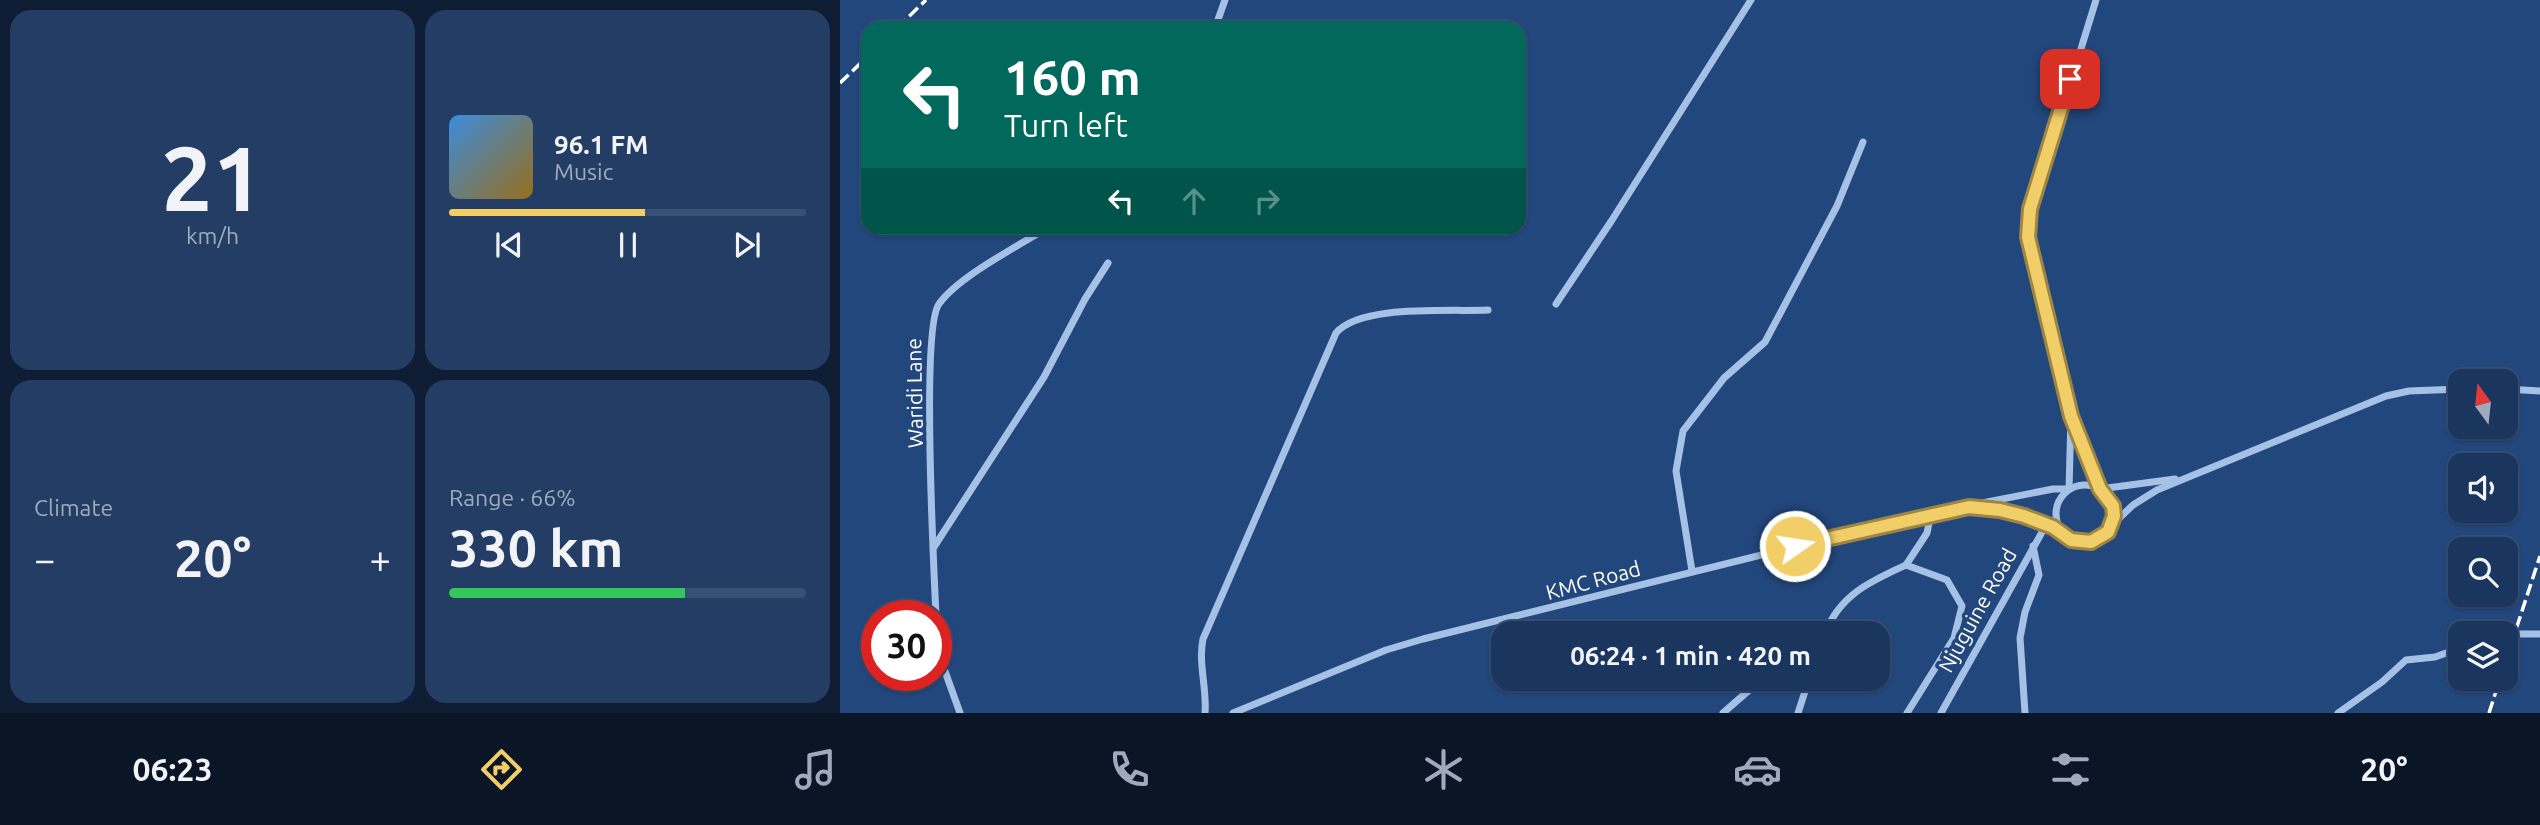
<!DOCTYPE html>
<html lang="en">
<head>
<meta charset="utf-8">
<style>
	body { margin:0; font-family:Ubuntu,sans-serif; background:#233d64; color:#f1f3f6; height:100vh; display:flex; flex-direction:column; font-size:26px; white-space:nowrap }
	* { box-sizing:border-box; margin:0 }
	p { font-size:23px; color:#9fabbc }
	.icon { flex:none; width:38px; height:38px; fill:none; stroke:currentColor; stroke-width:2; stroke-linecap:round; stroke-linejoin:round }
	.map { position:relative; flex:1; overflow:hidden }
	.drawer { display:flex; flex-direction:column; gap:10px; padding:10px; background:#0e1d34; width:840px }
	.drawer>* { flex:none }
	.hud { position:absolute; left:21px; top:21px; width:665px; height:214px; border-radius:21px; box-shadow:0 2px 5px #0004,0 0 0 2px #385073; background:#00695c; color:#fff; overflow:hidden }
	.needle { width:46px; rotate:345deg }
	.controls { position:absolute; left:1608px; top:369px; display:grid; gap:14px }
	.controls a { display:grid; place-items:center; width:70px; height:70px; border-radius:14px; background:#1a355e; box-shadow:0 2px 5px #0004,0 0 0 2px #385073; font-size:35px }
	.speed { position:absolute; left:21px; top:600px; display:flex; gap:14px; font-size:35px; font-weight:700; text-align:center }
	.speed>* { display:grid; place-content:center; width:91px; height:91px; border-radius:50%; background:#1a355e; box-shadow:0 2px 5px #0004,0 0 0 2px #385073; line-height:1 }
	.speed .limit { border:10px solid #d22; background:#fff; color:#111 }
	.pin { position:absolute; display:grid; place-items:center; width:60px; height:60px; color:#fff; margin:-30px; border-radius:14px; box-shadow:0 4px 10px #0006 }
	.me { position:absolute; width:77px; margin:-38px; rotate:77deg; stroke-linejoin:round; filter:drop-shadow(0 0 5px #0008) }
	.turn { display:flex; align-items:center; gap:24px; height:147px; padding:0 28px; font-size:32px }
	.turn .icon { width:91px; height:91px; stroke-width:2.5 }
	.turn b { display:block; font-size:49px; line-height:60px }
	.lanes { display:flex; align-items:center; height:66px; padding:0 28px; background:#0003; justify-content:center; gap:35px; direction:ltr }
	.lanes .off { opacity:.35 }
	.big { font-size:52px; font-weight:700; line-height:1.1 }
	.drawer .card { flex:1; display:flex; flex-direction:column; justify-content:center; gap:10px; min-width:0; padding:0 24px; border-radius:21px; background:#233d64 }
	.drawer .dial { align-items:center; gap:0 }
	.dial b { font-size:91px; line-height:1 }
	.song { display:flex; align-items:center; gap:21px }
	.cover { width:84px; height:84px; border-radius:10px; background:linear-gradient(135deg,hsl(210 70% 55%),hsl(40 70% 35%)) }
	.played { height:7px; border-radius:4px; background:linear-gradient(90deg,#f2ce68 55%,#385073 55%) }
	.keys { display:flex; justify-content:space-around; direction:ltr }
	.heat { display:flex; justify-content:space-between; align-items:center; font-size:38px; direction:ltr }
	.charge { height:10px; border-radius:5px; background:linear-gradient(90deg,#34c759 66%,#385073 0) }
	.drawer .tiles { flex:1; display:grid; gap:10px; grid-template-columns:repeat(2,1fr) }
	.trip { position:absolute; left:651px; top:621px; width:399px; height:70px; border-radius:21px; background:#1a355e; box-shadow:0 2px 5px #0004,0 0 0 2px #385073; font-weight:700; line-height:70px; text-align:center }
	.dock { display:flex; height:112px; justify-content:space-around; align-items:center; background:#0a1526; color:#9fabbc }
	.dock .icon { width:49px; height:49px }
	.dock .active { color:#f2ce68 }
	.dock b { font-size:32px; color:#f1f3f6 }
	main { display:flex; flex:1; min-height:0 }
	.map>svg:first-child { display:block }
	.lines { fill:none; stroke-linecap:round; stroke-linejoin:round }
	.minor { stroke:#a6c1e6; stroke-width:7 }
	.rail { stroke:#fff; stroke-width:3.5; stroke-dasharray:12 5; stroke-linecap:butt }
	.route-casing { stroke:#9d8644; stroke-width:18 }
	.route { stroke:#f2ce68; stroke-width:12 }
	.labels { text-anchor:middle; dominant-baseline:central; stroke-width:7; stroke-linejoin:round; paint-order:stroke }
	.street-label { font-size:21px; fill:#fff; stroke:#22477d }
</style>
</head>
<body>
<main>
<section class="drawer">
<div class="tiles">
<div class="card dial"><b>21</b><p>km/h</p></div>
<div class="card">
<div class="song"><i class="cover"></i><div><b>96.1 FM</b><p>Music</p></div></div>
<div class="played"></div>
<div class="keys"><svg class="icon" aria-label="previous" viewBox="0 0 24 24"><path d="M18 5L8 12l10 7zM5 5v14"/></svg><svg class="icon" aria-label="pause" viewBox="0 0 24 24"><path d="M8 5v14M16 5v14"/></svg><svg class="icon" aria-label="next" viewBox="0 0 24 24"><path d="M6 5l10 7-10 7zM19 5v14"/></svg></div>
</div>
<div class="card"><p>Climate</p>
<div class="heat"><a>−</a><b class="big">20°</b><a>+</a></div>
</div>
<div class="card"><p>Range · 66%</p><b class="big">330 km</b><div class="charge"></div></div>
</div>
</section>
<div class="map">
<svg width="1700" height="713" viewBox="0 0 1700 713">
	<rect width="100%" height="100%" fill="#22477d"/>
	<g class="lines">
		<g class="minor">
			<polyline points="375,28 385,0"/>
			<polyline points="716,304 772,220 911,0"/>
			<polyline points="1666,389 1700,391"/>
			<polyline points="1234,424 1260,489 1335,479"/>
			<circle cx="1245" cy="514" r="29"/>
			<polyline points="1140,508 1160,510 1210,526"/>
			<polyline points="1272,525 1293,505 1317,490 1546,396 1569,391 1620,389"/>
			<polyline points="94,547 204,377 245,299 268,263"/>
			<polyline points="852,571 836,471 843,431 884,378 925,342 997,206 1023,142"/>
			<path d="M96,616c-2,-46 -15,-288 3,-312 19,-27 79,-58 108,-76"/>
			<polyline points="96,618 102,663 120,713"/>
			<path d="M985,634c14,-39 46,-53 81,-69"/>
			<polyline points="1661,634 1700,634"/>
			<path d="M365,713c2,-25 -7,-50 -2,-74l133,-306c25,-29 114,-21 152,-23"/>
			<polyline points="393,713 546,650 583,639 1091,513 1213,489 1229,489 1231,416 1194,265 1187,224 1256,0"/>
			<polyline points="883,713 922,679"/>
			<polyline points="958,713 969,679"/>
			<polyline points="1067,713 1114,638 1122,606 1107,580 1066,565 1087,533 1091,513"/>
			<polyline points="1101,713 1206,525"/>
			<polyline points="1185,713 1180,638 1185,612 1199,575 1193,546"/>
			<polyline points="1498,713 1542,682 1566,660 1595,657 1620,648"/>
		</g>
		<g class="rail">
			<polyline points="57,28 86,0"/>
			<polyline points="0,83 28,56"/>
			<polyline points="1666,660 1700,556"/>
			<polyline points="1649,713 1660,679"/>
		</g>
	</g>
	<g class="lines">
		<defs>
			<polyline id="route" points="955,546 1129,507 1160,510 1184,516 1213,527 1231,540 1251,542 1268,532 1274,516 1273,506 1260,489 1231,416 1188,237 1190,209 1230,79"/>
		</defs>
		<use href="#route" class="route-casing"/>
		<use href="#route" class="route"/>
	</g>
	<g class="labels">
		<g class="street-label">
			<text transform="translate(74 393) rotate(-91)">Waridi Lane</text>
			<text transform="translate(753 580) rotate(-15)">KMC Road</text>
			<text transform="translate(1137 610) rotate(-61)">Njuguine Road</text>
		</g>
	</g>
</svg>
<div class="controls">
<a><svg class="needle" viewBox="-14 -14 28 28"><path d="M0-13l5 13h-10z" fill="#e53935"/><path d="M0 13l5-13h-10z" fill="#9fabbc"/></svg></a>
<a><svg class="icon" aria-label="sound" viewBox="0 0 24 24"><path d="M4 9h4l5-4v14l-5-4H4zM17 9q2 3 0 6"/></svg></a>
<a><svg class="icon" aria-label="search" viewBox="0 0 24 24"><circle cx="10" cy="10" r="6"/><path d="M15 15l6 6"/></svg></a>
<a><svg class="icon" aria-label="layers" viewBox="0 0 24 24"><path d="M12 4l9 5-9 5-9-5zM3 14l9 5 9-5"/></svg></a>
</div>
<div class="speed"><div class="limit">30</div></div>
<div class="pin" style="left:1230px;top:79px;background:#d93025"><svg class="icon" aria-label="arrive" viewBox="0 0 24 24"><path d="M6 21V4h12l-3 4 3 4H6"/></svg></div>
<svg class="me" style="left:955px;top:546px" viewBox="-20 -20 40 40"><circle r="17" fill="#f2ce68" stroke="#fff" stroke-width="3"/><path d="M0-11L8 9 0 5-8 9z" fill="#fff"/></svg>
<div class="trip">06:24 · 1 min · 420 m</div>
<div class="hud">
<div class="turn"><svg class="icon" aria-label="left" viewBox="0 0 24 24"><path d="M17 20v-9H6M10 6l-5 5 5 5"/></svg><div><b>160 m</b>Turn left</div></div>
<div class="lanes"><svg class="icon" aria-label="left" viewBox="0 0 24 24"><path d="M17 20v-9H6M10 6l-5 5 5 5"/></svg><svg class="icon off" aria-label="ahead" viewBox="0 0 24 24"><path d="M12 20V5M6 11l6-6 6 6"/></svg><svg class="icon off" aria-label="right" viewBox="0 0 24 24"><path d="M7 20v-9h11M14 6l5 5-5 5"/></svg></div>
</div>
</div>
</main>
<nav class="dock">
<b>06:23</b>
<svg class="icon active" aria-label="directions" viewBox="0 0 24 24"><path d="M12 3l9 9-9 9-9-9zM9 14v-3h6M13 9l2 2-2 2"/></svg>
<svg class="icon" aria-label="music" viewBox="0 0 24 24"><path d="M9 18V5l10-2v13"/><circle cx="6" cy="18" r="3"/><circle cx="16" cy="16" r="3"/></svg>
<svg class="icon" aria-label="phone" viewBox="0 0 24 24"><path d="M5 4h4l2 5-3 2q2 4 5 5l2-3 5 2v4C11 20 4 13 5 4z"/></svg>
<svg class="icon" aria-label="climate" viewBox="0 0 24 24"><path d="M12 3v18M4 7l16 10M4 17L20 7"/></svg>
<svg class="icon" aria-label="car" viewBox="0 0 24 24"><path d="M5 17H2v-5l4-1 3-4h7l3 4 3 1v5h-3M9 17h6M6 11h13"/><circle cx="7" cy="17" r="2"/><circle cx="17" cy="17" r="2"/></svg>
<svg class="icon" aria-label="filters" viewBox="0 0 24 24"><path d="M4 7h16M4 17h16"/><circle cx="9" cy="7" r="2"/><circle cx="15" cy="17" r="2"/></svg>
<b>20°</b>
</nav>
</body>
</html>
